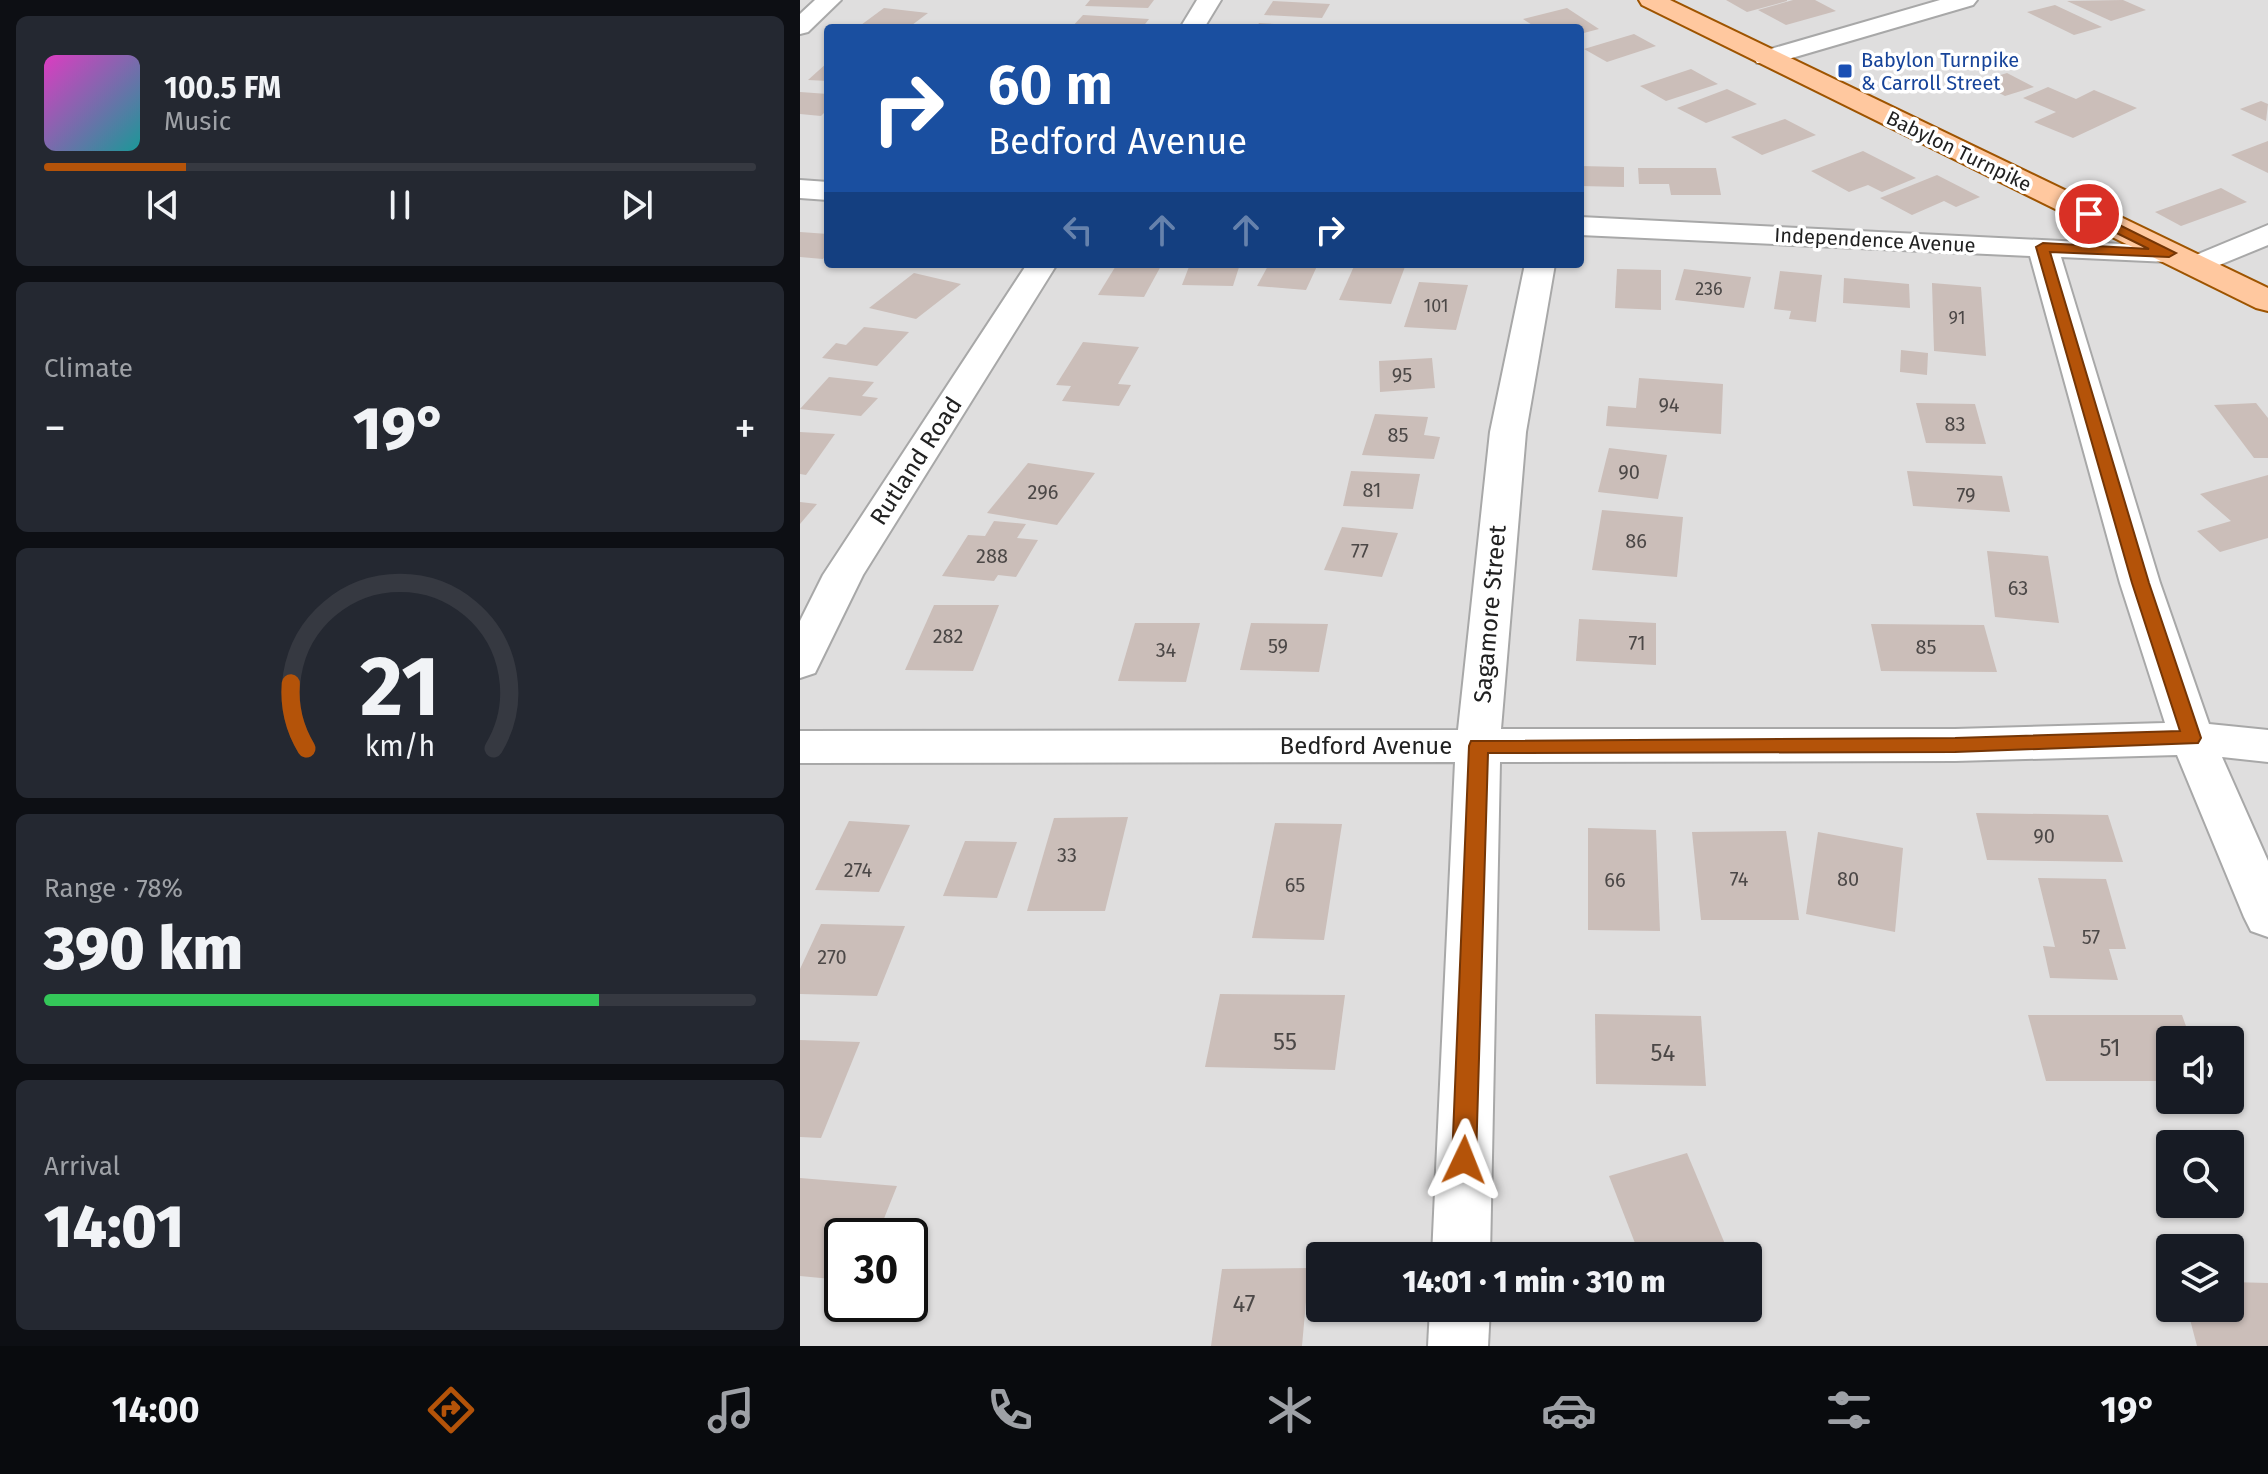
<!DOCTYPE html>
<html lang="en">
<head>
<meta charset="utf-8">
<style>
	body { margin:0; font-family:"Fira Sans",sans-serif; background:#242831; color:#f1f3f6; height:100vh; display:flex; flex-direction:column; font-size:30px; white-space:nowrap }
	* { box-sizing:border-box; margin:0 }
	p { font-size:26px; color:#9ea1a6 }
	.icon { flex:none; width:44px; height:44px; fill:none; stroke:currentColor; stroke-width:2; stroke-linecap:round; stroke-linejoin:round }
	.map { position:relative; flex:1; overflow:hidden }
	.panel { display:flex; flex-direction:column; gap:16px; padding:16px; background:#0d0f14; width:800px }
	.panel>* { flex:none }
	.hud { position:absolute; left:24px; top:24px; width:760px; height:244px; border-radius:8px; box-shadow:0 2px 6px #0004; background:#1a4fa0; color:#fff; overflow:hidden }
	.tools { position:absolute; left:1356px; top:1026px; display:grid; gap:16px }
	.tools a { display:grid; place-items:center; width:88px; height:88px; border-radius:8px; background:#171b24; box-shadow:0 2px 6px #0004; font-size:40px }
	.speed { position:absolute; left:24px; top:1218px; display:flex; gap:16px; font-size:40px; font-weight:700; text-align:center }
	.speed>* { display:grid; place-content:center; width:104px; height:104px; border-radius:50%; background:#171b24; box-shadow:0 2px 6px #0004; line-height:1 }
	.speed .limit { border:4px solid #111; border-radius:12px; background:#fff; color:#111 }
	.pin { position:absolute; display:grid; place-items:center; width:68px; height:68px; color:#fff; margin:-34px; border:4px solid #fff; border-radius:50%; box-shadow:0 2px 8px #0007 }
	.me { position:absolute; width:88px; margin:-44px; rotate:2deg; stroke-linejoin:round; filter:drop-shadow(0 0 6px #0008) }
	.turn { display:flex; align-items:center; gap:28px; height:168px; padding:0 32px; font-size:36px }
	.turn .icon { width:104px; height:104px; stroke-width:2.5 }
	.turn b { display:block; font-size:56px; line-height:68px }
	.lanes { display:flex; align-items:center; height:76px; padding:0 32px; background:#0003; justify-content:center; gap:40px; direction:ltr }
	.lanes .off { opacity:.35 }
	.big { font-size:60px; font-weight:800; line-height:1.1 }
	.panel .widget { flex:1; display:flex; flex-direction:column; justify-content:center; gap:12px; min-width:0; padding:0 28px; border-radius:12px; background:#242831 }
	.panel .dial { align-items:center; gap:0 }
	.dial svg { height:208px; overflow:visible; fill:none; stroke:#363941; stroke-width:7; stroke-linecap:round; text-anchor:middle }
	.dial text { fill:#f1f3f6; stroke:none }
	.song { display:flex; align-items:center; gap:24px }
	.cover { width:96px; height:96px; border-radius:12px; background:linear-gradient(135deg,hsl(310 70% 55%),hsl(180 70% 35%)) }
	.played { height:8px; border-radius:4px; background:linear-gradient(90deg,#b45309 20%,#363941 20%) }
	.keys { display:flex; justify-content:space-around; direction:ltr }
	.heat { display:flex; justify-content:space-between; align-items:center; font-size:44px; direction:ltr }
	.charge { height:12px; border-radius:6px; background:linear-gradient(90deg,#34c759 78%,#363941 0) }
	.trip { position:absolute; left:506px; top:1242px; width:456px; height:80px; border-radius:8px; background:#171b24; box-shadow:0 2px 6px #0004; font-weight:800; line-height:80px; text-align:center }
	.dock { display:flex; height:128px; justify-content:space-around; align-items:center; background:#090b0e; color:#9ea1a6 }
	.dock .icon { width:56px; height:56px }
	.dock .current { color:#b45309 }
	.dock b { font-size:36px; color:#f1f3f6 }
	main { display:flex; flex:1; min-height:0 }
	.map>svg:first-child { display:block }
	.residential { fill:#dfdede; fill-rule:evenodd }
	.building { fill:#cbbeb9 }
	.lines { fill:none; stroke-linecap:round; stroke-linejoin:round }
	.minor-casing { stroke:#a8a8a8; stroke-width:4 }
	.primary-casing { stroke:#9e5400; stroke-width:4 }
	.minor { fill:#fff; fill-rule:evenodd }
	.primary { fill:#ffc89f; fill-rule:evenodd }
	.route { fill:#b45309; stroke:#753606; stroke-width:2 }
	.transit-dot { fill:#1a4fb4; stroke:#fff; stroke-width:3 }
	.labels { text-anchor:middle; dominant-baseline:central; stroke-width:7; stroke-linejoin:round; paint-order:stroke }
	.far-number-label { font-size:18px; fill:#4c4847 }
	.far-transit-label { font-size:20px; fill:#164399; stroke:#fff; text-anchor:start }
	.far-street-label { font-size:20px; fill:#212121; stroke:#fff }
	.number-label { font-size:20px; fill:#4c4847 }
	.street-label { font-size:24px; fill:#212121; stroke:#fff }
	.near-number-label { font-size:24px; fill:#4c4847 }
</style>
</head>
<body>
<main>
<section class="panel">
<div class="widget">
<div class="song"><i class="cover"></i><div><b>100.5 FM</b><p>Music</p></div></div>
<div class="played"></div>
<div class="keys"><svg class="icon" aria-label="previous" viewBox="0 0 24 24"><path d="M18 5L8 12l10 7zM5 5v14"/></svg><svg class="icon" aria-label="pause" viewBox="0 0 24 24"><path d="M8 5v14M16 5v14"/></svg><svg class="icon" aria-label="next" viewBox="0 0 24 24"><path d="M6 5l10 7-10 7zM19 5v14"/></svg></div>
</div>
<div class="widget"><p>Climate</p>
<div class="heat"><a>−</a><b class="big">19°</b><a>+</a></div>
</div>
<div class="widget dial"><svg viewBox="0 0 100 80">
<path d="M14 69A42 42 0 1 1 86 69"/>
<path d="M14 69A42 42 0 0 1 8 44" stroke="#b45309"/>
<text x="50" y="56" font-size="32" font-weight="700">21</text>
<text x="50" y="72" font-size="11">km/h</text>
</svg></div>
<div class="widget"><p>Range · 78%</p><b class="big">390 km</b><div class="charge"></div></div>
<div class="widget"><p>Arrival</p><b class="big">14:01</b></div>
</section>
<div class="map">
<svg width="1468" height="1346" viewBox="0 0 1468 1346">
	<rect width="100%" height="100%" fill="#f2ede7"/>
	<path class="residential" d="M0,0h1468v1346h-1468zM28,28h752v236h-752zM1370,1040h60v60h-60zM1370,1144h60v60h-60zM42,1236h68v68h-68zM1370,1248h60v60h-60zM520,1256h428v52h-428z"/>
	<g class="building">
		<polygon points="290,0 354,0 348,8 285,6"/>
		<polygon points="926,0 987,0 987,1 947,12"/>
		<polygon points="993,0 1015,0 1036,11 986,25 958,10"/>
		<polygon points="1323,0 1346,10 1311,21 1267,1"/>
		<polygon points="473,1 530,4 522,18 464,15"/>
		<polygon points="1255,5 1302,27 1274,35 1227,12"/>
		<polygon points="84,8 128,13 108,28 61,25"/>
		<polygon points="767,8 799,29 780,34 780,28 737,28 723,19"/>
		<polygon points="283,15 349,19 342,28 271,28"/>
		<polygon points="459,23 509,26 509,28 456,28"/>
		<polygon points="834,34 856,46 807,62 784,49"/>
		<polygon points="28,62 28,81 8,80"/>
		<polygon points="891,69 918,84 866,101 840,86"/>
		<polygon points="1207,73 1234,87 1205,96 1178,82"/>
		<polygon points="1248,87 1276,99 1294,90 1337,108 1273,138 1234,122 1256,112 1223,98"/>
		<polygon points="927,89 957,104 906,123 877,108"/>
		<polygon points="0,92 28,94 28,109 21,116 0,114"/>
		<polygon points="1461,101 1468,104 1466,121 1440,109"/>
		<polygon points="985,119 1016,135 962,155 931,137"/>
		<polygon points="1468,141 1468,173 1431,155"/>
		<polygon points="1063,151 1116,178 1082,192 1068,185 1049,192 1011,171"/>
		<polygon points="780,166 824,167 824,187 780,186"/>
		<polygon points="838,168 916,168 921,195 871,195 869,184 839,184"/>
		<polygon points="1137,175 1180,197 1156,207 1144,201 1112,215 1080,198"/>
		<polygon points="1421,188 1447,202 1381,226 1355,212"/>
		<polygon points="0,232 28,234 28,253 23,259 0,257"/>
		<polygon points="317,264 362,264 344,297 298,295"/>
		<polygon points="390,264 440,264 433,286 382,285"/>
		<polygon points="469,264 518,264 506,290 457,286"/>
		<polygon points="555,264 606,264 591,304 539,300"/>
		<polygon points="817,269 861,270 861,310 815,308"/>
		<polygon points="884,269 951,277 944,308 875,300"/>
		<polygon points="980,271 1022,275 1016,322 989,319 991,311 974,309"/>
		<polygon points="114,273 161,284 116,319 69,308"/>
		<polygon points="1044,278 1109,284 1110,308 1043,303"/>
		<polygon points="619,282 668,285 656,330 604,327"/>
		<polygon points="1132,283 1181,287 1186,356 1134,351"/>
		<polygon points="64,327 109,332 77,366 22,358 36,343 46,345"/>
		<polygon points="283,342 339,347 318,384 331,385 319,406 262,401 271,386 256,385"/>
		<polygon points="1101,350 1128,353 1127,375 1100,372"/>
		<polygon points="632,358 635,388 580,392 579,361"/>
		<polygon points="29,377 74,382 62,396 78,398 61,416 0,409"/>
		<polygon points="839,378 923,384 921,434 806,426 808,406 836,408"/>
		<polygon points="1116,403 1175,404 1186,444 1126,443"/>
		<polygon points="1456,403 1468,418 1468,458 1454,458 1414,405"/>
		<polygon points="575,414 628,417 624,435 640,437 634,459 562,455"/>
		<polygon points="0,432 35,434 6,475 0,474"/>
		<polygon points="809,448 867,455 858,499 798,492"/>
		<polygon points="228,463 295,473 257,525 187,513"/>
		<polygon points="551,471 620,474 613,509 543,506"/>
		<polygon points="1107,471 1202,476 1210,512 1113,506"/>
		<polygon points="1468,475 1468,538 1420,552 1397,531 1431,521 1400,494"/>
		<polygon points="0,502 17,504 0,524"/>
		<polygon points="802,510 883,517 877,577 792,570"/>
		<polygon points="194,521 226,524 217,538 238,540 216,577 198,575 194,581 142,576 168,535 185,536"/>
		<polygon points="542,527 598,533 582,577 524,570"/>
		<polygon points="1187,551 1248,556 1259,623 1195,617"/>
		<polygon points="134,605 199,605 173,671 105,670"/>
		<polygon points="779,619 856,623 856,665 776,661"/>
		<polygon points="335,623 400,623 386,682 318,681"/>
		<polygon points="451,623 528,624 519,672 440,670"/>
		<polygon points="1071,624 1184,625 1197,672 1081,671"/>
		<polygon points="1176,813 1308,815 1323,862 1187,860"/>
		<polygon points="328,817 305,911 227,911 254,818"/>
		<polygon points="49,821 110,825 79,892 15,890"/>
		<polygon points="475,823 542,824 524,940 452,938"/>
		<polygon points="788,828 856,830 860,931 788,930"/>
		<polygon points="986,831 999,920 901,920 892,832"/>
		<polygon points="1018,832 1103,848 1095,932 1006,914"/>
		<polygon points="165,841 217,842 197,898 143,896"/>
		<polygon points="1238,878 1306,879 1326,949 1309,949 1318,980 1250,978 1243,946 1255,947"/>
		<polygon points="21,924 105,926 77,996 0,994 0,969"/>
		<polygon points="420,994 545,995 535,1070 405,1067"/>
		<polygon points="795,1014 901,1016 906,1086 796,1084"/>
		<polygon points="1228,1015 1382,1015 1391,1040 1370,1040 1370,1081 1246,1081"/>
		<polygon points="0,1040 60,1042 21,1138 0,1137"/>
		<polygon points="887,1153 930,1256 840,1256 809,1176"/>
		<polygon points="0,1178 97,1186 77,1236 42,1236 42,1280 0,1276"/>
		<polygon points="509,1268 502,1346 411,1346 422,1269"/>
		<polygon points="1430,1282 1468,1283 1468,1346 1397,1346 1387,1308 1430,1308"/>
		<polygon points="859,1308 901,1308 901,1309 864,1321"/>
	</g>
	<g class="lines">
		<defs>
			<g id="minor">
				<polygon points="15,0 41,0 8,32 0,34 0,14"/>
				<polygon points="397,0 421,0 404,28 380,28"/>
				<polygon points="1140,0 1177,0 1173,5 975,63 957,63 954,58 957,53"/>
				<polygon points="0,180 28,182 28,200 0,198"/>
				<polygon points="780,217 1380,247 1384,253 1380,259 1369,262 1261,257 1360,583 1409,724 1468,730 1468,762 1422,757 1468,861 1468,937 1451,931 1444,917 1377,755 1155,761 700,762 690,1256 632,1256 655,762 0,763 0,731 658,730 690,432 725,264 755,264 726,432 701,729 1155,729 1365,723 1320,583 1230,256 780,235"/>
				<polygon points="1468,225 1468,245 1395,275 1384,272 1380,266 1384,260"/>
				<polygon points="227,264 257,264 63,575 15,673 0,678 0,621 23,575"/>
				<polygon points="630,1308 690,1308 688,1346 628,1346"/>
			</g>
			<polygon id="primary" points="839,0 870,0 1468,288 1468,311 1456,308 842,5"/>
		</defs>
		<use href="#minor" class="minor-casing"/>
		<use href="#primary" class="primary-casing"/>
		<use href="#minor" class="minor"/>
		<use href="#primary" class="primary"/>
	</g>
	<polygon class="route" points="1289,210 1376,253 1369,257 1250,252 1349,583 1401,738 1398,743 1155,752 688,753 676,1160 673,1168 664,1172 656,1168 652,1160 669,746 671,741 1155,738 1380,731 1332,583 1236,247 1243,243 1349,249 1284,217 1282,214"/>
	<rect class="transit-dot" x="1037" y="63" width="16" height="16" rx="4"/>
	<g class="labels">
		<g class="far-number-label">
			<text x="909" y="289">236</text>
			<text x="636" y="306">101</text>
			<text x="1157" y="318">91</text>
		</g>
		<g class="far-transit-label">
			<text x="1061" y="60">Babylon Turnpike<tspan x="1061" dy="23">&amp; Carroll Street</tspan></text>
		</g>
		<g class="far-street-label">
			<text transform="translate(1159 151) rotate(26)">Babylon Turnpike</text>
			<text transform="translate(1075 240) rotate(3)">Independence Avenue</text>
		</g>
		<g class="number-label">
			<text x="602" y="375">95</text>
			<text x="869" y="405">94</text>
			<text x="1155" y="424">83</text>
			<text x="598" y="435">85</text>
			<text x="829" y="472">90</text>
			<text x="572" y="490">81</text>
			<text x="243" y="492">296</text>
			<text x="1166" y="495">79</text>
			<text x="836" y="541">86</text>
			<text x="560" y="551">77</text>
			<text x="192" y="556">288</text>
			<text x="1218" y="588">63</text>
			<text x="148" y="636">282</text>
			<text x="837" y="643">71</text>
			<text x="478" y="646">59</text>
			<text x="1126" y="647">85</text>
			<text x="366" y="650">34</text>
			<text x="1244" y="836">90</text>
			<text x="267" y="855">33</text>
			<text x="58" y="870">274</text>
			<text x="939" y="879">74</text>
			<text x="1048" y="879">80</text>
			<text x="815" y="880">66</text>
			<text x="495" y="885">65</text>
			<text x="1291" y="937">57</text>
			<text x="32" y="957">270</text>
		</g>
		<g class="street-label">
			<text transform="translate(116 461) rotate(-57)">Rutland Road</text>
			<text transform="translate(690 614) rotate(-85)">Sagamore Street</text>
			<text x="566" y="746">Bedford Avenue</text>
		</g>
		<g class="near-number-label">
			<text x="485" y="1042">55</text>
			<text x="1310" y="1048">51</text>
			<text x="863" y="1053">54</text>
			<text x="444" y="1304">47</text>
		</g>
	</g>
</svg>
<div class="tools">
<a><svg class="icon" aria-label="sound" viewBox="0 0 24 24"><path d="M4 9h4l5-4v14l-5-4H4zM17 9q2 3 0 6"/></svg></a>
<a><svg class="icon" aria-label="search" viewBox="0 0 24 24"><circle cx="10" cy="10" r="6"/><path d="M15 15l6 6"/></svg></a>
<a><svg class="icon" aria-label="layers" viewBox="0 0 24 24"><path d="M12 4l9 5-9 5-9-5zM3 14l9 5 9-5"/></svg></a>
</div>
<div class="speed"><div class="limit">30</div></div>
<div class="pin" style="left:1289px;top:214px;background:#d93025"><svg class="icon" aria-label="arrive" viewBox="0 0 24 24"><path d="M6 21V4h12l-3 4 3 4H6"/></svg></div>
<svg class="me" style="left:664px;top:1160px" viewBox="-20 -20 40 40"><path d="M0-17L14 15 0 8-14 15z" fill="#b45309" stroke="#fff" stroke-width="4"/></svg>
<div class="trip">14:01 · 1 min · 310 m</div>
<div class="hud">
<div class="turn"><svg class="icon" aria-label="right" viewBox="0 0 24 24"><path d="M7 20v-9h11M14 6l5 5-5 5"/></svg><div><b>60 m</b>Bedford Avenue</div></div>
<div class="lanes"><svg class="icon off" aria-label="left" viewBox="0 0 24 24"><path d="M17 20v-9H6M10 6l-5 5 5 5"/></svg><svg class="icon off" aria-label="ahead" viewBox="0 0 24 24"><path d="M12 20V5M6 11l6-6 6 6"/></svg><svg class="icon off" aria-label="ahead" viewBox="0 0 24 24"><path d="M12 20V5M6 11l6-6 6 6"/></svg><svg class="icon" aria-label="right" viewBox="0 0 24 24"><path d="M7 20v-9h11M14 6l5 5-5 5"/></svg></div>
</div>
</div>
</main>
<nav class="dock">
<b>14:00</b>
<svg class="icon current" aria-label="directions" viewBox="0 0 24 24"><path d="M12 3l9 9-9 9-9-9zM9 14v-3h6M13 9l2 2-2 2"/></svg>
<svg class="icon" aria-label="music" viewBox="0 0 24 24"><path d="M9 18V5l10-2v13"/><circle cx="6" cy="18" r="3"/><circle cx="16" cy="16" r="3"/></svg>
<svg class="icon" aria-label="phone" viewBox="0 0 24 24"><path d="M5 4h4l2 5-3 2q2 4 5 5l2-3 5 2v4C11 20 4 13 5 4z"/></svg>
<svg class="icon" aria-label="climate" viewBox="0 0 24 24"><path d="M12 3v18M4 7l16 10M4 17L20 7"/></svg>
<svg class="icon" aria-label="car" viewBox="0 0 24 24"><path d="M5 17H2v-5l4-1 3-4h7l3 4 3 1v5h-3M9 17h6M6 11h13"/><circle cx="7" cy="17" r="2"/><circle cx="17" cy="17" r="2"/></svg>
<svg class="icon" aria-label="filters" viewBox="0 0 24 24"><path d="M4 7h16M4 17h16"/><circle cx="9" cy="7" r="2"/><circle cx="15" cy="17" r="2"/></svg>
<b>19°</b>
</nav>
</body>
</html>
